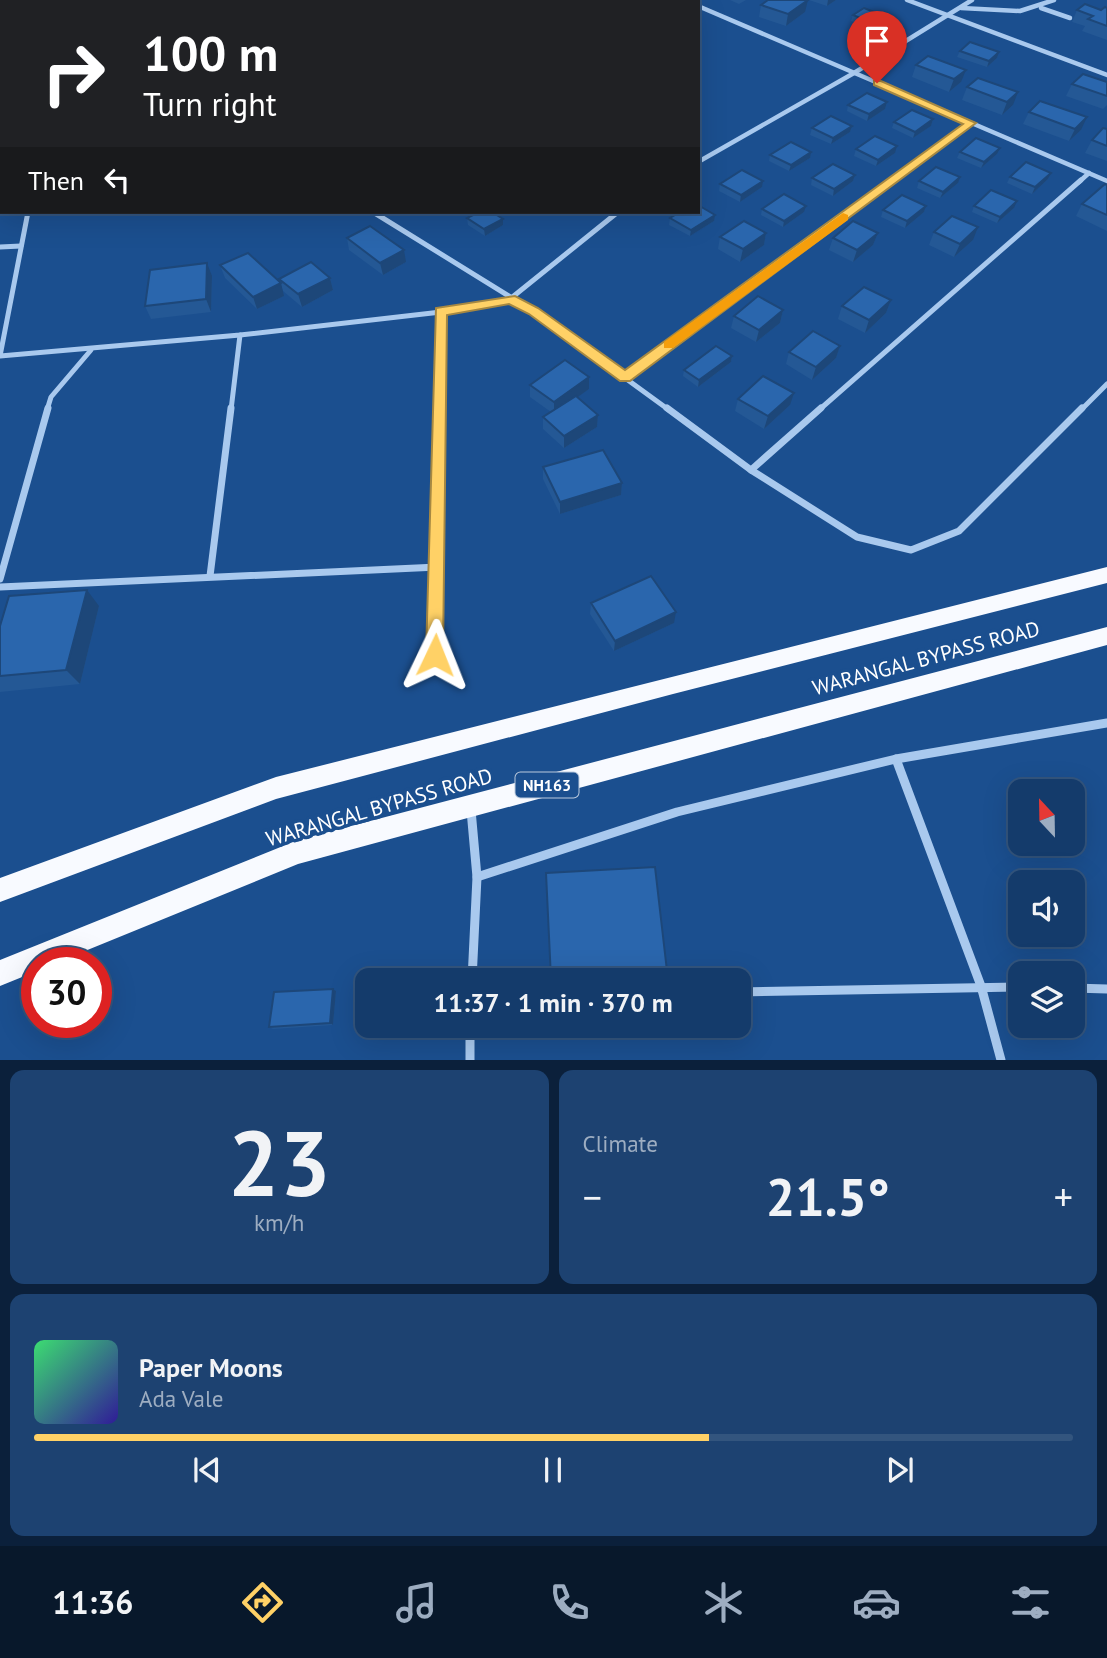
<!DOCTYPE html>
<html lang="en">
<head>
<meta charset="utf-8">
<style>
	body { margin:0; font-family:"PT Sans",sans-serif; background:#1d4271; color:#f1f3f6; height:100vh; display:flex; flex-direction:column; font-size:26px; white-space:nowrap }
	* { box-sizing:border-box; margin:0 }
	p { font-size:23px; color:#9dadc1 }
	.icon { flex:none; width:38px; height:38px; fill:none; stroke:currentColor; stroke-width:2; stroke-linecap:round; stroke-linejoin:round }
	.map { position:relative; height:1060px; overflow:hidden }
	.sheet { display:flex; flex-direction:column; gap:10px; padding:10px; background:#0b203b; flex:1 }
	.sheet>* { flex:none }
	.hud { position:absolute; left:0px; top:0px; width:700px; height:214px; box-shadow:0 7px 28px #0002,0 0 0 2px #33557e; background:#202124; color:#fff; overflow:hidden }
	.needle { width:46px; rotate:338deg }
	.fabs { position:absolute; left:1008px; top:779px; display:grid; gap:14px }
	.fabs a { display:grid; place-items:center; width:77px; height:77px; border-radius:14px; background:#143b6b; box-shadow:0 7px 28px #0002,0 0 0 2px #33557e; font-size:35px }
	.speed { position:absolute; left:21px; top:947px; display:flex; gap:14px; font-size:35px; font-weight:700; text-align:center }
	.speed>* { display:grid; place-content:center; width:91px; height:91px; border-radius:50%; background:#143b6b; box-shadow:0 7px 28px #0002,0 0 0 2px #33557e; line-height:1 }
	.speed .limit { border:10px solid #d22; background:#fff; color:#111 }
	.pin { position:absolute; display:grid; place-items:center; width:60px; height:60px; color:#fff; margin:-72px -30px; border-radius:50% 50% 50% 0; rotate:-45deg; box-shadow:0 0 7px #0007 }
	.pin .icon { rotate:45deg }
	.me { position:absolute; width:77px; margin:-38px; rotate:2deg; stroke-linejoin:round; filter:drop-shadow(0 0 5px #0008) }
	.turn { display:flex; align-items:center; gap:24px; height:147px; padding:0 28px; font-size:32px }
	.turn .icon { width:91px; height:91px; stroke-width:2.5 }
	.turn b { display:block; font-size:49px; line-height:60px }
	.then { display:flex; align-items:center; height:66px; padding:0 28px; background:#0003; gap:14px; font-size:26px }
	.big { font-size:52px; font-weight:700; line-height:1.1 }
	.sheet .tile { flex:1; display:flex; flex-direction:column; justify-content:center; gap:10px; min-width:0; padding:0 24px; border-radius:14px; background:#1d4271 }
	.sheet .dial { align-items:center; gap:0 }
	.dial b { font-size:91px; line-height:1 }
	.song { display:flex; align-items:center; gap:21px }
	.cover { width:84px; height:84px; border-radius:10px; background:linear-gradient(135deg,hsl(140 70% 55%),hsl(250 70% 35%)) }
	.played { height:7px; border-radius:4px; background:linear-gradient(90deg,#ffd166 65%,#33557e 65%) }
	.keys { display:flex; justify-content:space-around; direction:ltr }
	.heat { display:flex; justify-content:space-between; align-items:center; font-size:38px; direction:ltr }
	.sheet .tiles { flex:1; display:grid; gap:10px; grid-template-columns:1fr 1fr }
	.tile:last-child { grid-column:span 2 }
	.trip { position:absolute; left:355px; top:968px; width:396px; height:70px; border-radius:14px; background:#143b6b; box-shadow:0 7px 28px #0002,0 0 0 2px #33557e; font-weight:700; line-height:70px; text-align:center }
	.dock { display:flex; height:112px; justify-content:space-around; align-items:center; background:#08182b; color:#9dadc1 }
	.dock .icon { width:49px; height:49px }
	.dock .on { color:#ffd166 }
	.dock b { font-size:32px; color:#f1f3f6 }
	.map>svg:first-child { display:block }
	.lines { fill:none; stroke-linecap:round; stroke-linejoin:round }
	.minor-far3 { stroke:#a9c9ee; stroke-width:4.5 }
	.minor-far2 { stroke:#a9c9ee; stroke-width:5 }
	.minor-far1 { stroke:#a9c9ee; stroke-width:7 }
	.minor { stroke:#a9c9ee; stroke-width:9 }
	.trunk { fill:#f8faff; fill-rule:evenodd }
	.wall { fill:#245895 }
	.shaded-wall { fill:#1d4779 }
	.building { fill:#2a66ad; stroke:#1d4779; stroke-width:2 }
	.route { fill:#ffd166; stroke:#a68842; stroke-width:2 }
	.slow { fill:#f59e0b }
	.labels { text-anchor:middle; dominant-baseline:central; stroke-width:7; stroke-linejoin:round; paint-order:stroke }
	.shield { fill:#1b4f8f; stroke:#bbcadd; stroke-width:2 }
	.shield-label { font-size:16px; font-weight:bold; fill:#fff }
	.near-street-label { font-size:21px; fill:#fff; stroke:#1b4f8f }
</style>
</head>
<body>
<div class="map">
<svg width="1107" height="1060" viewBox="0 0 1107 1060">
	<rect width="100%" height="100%" fill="#1b4f8f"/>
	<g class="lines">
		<g class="minor-far3">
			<polyline points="62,0 67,2"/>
			<polyline points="271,0 274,2"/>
			<polyline points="685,0 689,2"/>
			<polyline points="907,0 1107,75"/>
			<polyline points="117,2 122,0"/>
			<polyline points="426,2 430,0"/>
			<polyline points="645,2 649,0"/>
			<polyline points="698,6 1107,181"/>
			<polyline points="961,8 1020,11 1054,0"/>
			<polyline points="1041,8 1070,18"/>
			<polyline points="698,162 854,73 972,0"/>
			<polyline points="891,182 971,123"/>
			<polyline points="1079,182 1089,173"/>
		</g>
		<g class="minor-far2">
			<polyline points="28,212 0,356 240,335 441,312 510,299 618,212"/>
			<polyline points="373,212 533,311 669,410"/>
			<polyline points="0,247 21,246"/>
			<polyline points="625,377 893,180"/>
			<polyline points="47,410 51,397 91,350"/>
			<polyline points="231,410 240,335"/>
			<polyline points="439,410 441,312"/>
			<polyline points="819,410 1081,180"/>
			<polyline points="1081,410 1107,384"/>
		</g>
		<g class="minor-far1">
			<polyline points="667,408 751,470 857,537 911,550 959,531 1082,408"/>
			<polyline points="751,470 821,408"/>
			<polyline points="210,576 231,408"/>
			<polyline points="0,579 48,408"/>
			<polyline points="0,587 438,567"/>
			<polyline points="434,655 439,408"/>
		</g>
		<g class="minor">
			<polyline points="896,759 981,986 1001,1060"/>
			<polyline points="471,810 477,877 472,980"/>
			<polyline points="477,877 677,812 896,759 1107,723"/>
			<polyline points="1073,988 1107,989"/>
			<polyline points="738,992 1020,987"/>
			<polyline points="470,1026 470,1060"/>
		</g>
		<g class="trunk">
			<polygon points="1107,567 1107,583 673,694 276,799 0,902 0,878 276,777"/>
			<polygon points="1107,627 1107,645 298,864 58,962 37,962 37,971 0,986 0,960 298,840"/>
		</g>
	</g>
	<g class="wall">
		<polygon points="200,0 238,0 239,2 203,2"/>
		<polygon points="324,0 365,0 366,2 328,2"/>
		<polygon points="730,0 746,0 739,4"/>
		<polygon points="809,0 836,0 827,6"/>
		<polygon points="761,5 805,12 786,26 759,17"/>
		<polygon points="1107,8 1107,40 1082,31 1085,26 1072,22 1077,10 1101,10"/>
		<polygon points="853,15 884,16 882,22 871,29 851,21"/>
		<polygon points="960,51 999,52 997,58 987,67 957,57"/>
		<polygon points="916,65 961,82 949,92 912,77"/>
		<polygon points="1107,82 1107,105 1103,109 1066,96 1072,84"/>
		<polygon points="967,87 1013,105 1002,115 962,100"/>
		<polygon points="887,102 885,109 867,121 847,111 848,105"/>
		<polygon points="1029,112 1081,130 1069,141 1023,124"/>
		<polygon points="933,119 931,126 913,138 892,128 894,122"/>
		<polygon points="852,126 850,132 831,144 810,135 812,128"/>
		<polygon points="1107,129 1107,161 1085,153 1092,140"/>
		<polygon points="856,149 895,153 876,166 854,156"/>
		<polygon points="960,152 997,154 981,168 957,158"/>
		<polygon points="770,155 810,158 789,171 769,161"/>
		<polygon points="1051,173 1048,179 1032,194 1007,183 1010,177"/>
		<polygon points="855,175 853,181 833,196 811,185 812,178"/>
		<polygon points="919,181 958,183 940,198 917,188"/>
		<polygon points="720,184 762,187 740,202 719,191"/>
		<polygon points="1107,185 1107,231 1076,216 1082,204"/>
		<polygon points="926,206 924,212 905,228 881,217 883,210"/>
		<polygon points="974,206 1014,208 997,223 972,212"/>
		<polygon points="762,209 804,212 783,227 761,215"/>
		<polygon points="467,218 503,225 485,236 468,225"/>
		<polygon points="670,218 714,221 690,236 669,225"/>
		<polygon points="934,232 973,240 954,257 929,245"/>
		<polygon points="766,233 764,245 740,262 718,249 720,237"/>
		<polygon points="878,233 873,245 853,262 829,250 833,238"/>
		<polygon points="347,238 406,262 383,275 349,250"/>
		<polygon points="220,265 284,296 257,309 225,278"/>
		<polygon points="212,276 211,312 151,319 145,306"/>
		<polygon points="330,278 333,290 302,307 283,291 279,279"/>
		<polygon points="891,300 886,313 865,333 838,319 842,306"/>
		<polygon points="783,310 780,323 756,342 731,328 734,316"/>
		<polygon points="840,346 836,358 812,380 786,364 789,352"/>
		<polygon points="732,356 731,362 698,387 683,376 684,370"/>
		<polygon points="530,385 589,389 577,397 598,415 597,427 564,448 543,429 543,417 551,412 530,397"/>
		<polygon points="738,399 790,405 764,429 735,411"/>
		<polygon points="543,467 622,483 621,495 560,514 543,479"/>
		<polygon points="591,603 674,623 614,651 590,614"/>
		<polygon points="99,606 80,684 0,692 0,626"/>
		<polygon points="546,873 667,971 663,979 641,980 550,980"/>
		<polygon points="333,989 336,991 333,1025 273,1029 269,1027"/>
	</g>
	<g class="shaded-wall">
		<polygon points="222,0 238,0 239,2 221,2 221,1"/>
		<polygon points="478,0 486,0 486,2 474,2"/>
		<polygon points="808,0 805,12 786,26 788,14"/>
		<polygon points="828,0 836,0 827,6"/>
		<polygon points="884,16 882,22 871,29 872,23"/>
		<polygon points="999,52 997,58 987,67 989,61"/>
		<polygon points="966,70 961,82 949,92 954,79"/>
		<polygon points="1018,92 1013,105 1002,115 1007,102"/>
		<polygon points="887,102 885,109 867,121 869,114"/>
		<polygon points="1087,117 1081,130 1069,141 1075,129"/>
		<polygon points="933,119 931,126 913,138 915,132"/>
		<polygon points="852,126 850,132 831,144 833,138"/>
		<polygon points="897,146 895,153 876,166 878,160"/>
		<polygon points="1000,148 997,154 981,168 984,162"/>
		<polygon points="811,152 810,158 789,171 791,165"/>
		<polygon points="1051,173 1048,179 1032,194 1035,187"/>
		<polygon points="855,175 853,181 833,196 834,189"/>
		<polygon points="960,177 958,183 940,198 943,192"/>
		<polygon points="763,181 762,187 740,202 741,195"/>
		<polygon points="1017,201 1014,208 997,223 1000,217"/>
		<polygon points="806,206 804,212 783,227 784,221"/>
		<polygon points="926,206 924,212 905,228 907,221"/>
		<polygon points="715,215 714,221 690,236 691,230"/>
		<polygon points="503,219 503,225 485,236 484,229"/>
		<polygon points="978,227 973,240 954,257 960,244"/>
		<polygon points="766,233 764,245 740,262 743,249"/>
		<polygon points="878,233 873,245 853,262 857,250"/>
		<polygon points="404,250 406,262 383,275 380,263"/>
		<polygon points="207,263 212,276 211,312 206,299"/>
		<polygon points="330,278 333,290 302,307 298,294"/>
		<polygon points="281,283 284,296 257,309 253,297"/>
		<polygon points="891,300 886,313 865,333 869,320"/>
		<polygon points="783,310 780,323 756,342 759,330"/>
		<polygon points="840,346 836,358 812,380 816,367"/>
		<polygon points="732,356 731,362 698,387 699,380"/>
		<polygon points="589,377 589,389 554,414 554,402"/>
		<polygon points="794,393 790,405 764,429 768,416"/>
		<polygon points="598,415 597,427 564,448 564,436"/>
		<polygon points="622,483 621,495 560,514 560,502"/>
		<polygon points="87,590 99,606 80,684 66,670"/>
		<polygon points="676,612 674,623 614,651 615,641"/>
		<polygon points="333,989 336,991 333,1025 330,1023"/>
	</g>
	<g class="building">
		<polygon points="155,0 171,0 174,2 150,2"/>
		<polygon points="344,0 358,0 354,2 347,2"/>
		<polygon points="443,0 478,0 474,2 439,2"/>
		<polygon points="535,0 570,0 571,1 569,2 532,1"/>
		<polygon points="768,0 808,0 788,14 761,5"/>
		<polygon points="1085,4 1101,10 1105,7 1107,8 1107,26 1088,19 1093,16 1077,10"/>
		<polygon points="864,8 884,16 872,23 853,15"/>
		<polygon points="970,42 999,52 989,61 960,51"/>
		<polygon points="928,56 966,70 954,79 916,65"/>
		<polygon points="1083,74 1107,82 1107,96 1072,84"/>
		<polygon points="978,78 1018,92 1007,102 967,87"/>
		<polygon points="867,93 887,102 869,114 848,105"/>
		<polygon points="1040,101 1087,117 1075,129 1029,112"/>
		<polygon points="912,110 933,119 915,132 894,122"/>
		<polygon points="831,116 852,126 833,138 812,128"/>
		<polygon points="1103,128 1107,129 1107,146 1092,140"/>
		<polygon points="875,136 897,146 878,160 856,149"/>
		<polygon points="976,138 1000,148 984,162 960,152"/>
		<polygon points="791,142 811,152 791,165 770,155"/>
		<polygon points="1026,162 1051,173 1035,187 1010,177"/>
		<polygon points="833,164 855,175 834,189 812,178"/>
		<polygon points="936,167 960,177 943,192 919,181"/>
		<polygon points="742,170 763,181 741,195 720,184"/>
		<polygon points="1105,184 1107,185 1107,215 1082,204"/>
		<polygon points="991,190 1017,201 1000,217 974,206"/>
		<polygon points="784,194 806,206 784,221 762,209"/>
		<polygon points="902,195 926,206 907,221 883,210"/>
		<polygon points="698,205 715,215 691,230 670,218 680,212 698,212"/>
		<polygon points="479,212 492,212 503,219 484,229 467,218"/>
		<polygon points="952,216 978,227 960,244 934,232"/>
		<polygon points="744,221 766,233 743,249 720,237"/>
		<polygon points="853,221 878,233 857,250 833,238"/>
		<polygon points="370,226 404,250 380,263 347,238"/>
		<polygon points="248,253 281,283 253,297 220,265"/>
		<polygon points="311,262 330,278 298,294 279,279"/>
		<polygon points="207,263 206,299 145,306 150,270"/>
		<polygon points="864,287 891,300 869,320 842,306"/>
		<polygon points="758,296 783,310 759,330 734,316"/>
		<polygon points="813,331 840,346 816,367 789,352"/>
		<polygon points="716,346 732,356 699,380 684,370"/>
		<polygon points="565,360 589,377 554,402 530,385"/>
		<polygon points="763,376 794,393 768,416 738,399"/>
		<polygon points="576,396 598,415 564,436 543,417"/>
		<polygon points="603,450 622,483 560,502 543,467"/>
		<polygon points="651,576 676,612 615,641 591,603"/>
		<polygon points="87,590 66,670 0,676 0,626 9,596"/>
		<polygon points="655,867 667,971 551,979 546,873"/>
		<polygon points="333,989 330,1023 269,1027 274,992"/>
	</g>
	<polygon class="route" points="874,81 881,81 976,123 630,381 620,381 529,314 509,304 447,315 443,655 441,661 435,663 428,661 426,655 436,308 515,296 538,308 625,370 963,124 874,85"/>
	<polygon class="slow" points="843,213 848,215 848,220 673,348 664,348 664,342"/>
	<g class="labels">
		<rect class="shield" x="515.5" y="772.5" width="63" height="25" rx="5"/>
		<g class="shield-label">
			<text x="547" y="785">NH163</text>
		</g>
		<g class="near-street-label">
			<text transform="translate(926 658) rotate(-15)">WARANGAL BYPASS ROAD</text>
			<text transform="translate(379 807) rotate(-16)">WARANGAL BYPASS ROAD</text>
		</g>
	</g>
</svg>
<div class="fabs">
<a><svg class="needle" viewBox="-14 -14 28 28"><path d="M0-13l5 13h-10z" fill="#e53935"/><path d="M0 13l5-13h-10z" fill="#9dadc1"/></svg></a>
<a><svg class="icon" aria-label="sound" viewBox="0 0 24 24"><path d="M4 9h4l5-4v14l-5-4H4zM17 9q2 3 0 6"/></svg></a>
<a><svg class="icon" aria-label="layers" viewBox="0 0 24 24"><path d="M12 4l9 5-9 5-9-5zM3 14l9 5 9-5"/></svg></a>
</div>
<div class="speed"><div class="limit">30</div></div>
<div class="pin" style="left:877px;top:83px;background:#d93025"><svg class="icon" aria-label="arrive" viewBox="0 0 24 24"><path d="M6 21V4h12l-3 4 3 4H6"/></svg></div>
<svg class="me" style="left:435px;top:655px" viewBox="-20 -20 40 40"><path d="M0-17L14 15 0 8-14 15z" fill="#ffd166" stroke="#fff" stroke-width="4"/></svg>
<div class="trip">11:37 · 1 min · 370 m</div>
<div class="hud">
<div class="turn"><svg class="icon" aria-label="right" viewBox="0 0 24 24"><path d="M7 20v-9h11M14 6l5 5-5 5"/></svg><div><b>100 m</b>Turn right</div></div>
<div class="then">Then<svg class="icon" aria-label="left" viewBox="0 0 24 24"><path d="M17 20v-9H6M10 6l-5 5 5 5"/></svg></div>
</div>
</div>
<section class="sheet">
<div class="tiles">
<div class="tile dial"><b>23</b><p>km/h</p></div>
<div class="tile"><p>Climate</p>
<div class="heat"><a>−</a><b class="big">21.5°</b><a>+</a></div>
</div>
<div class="tile">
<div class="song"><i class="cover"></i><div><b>Paper Moons</b><p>Ada Vale</p></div></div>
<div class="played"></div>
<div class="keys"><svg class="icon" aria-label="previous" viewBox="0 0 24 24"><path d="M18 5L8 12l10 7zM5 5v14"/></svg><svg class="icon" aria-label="pause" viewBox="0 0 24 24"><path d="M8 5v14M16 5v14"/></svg><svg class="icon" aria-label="next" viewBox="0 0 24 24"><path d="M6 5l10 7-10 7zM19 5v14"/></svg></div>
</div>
</div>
</section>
<nav class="dock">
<b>11:36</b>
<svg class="icon on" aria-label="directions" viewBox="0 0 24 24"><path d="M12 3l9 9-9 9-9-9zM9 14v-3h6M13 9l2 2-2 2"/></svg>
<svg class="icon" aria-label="music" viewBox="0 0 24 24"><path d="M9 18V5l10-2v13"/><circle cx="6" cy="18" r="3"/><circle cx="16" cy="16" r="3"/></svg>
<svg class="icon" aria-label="phone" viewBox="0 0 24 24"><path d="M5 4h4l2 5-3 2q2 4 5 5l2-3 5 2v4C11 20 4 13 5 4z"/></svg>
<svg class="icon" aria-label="climate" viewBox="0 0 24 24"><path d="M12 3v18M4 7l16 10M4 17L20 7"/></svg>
<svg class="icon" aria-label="car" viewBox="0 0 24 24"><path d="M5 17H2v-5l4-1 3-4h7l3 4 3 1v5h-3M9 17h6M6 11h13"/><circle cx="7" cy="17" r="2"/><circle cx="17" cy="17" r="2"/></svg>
<svg class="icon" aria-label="filters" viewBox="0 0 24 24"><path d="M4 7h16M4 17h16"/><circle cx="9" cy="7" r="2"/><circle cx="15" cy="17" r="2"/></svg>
</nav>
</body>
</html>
